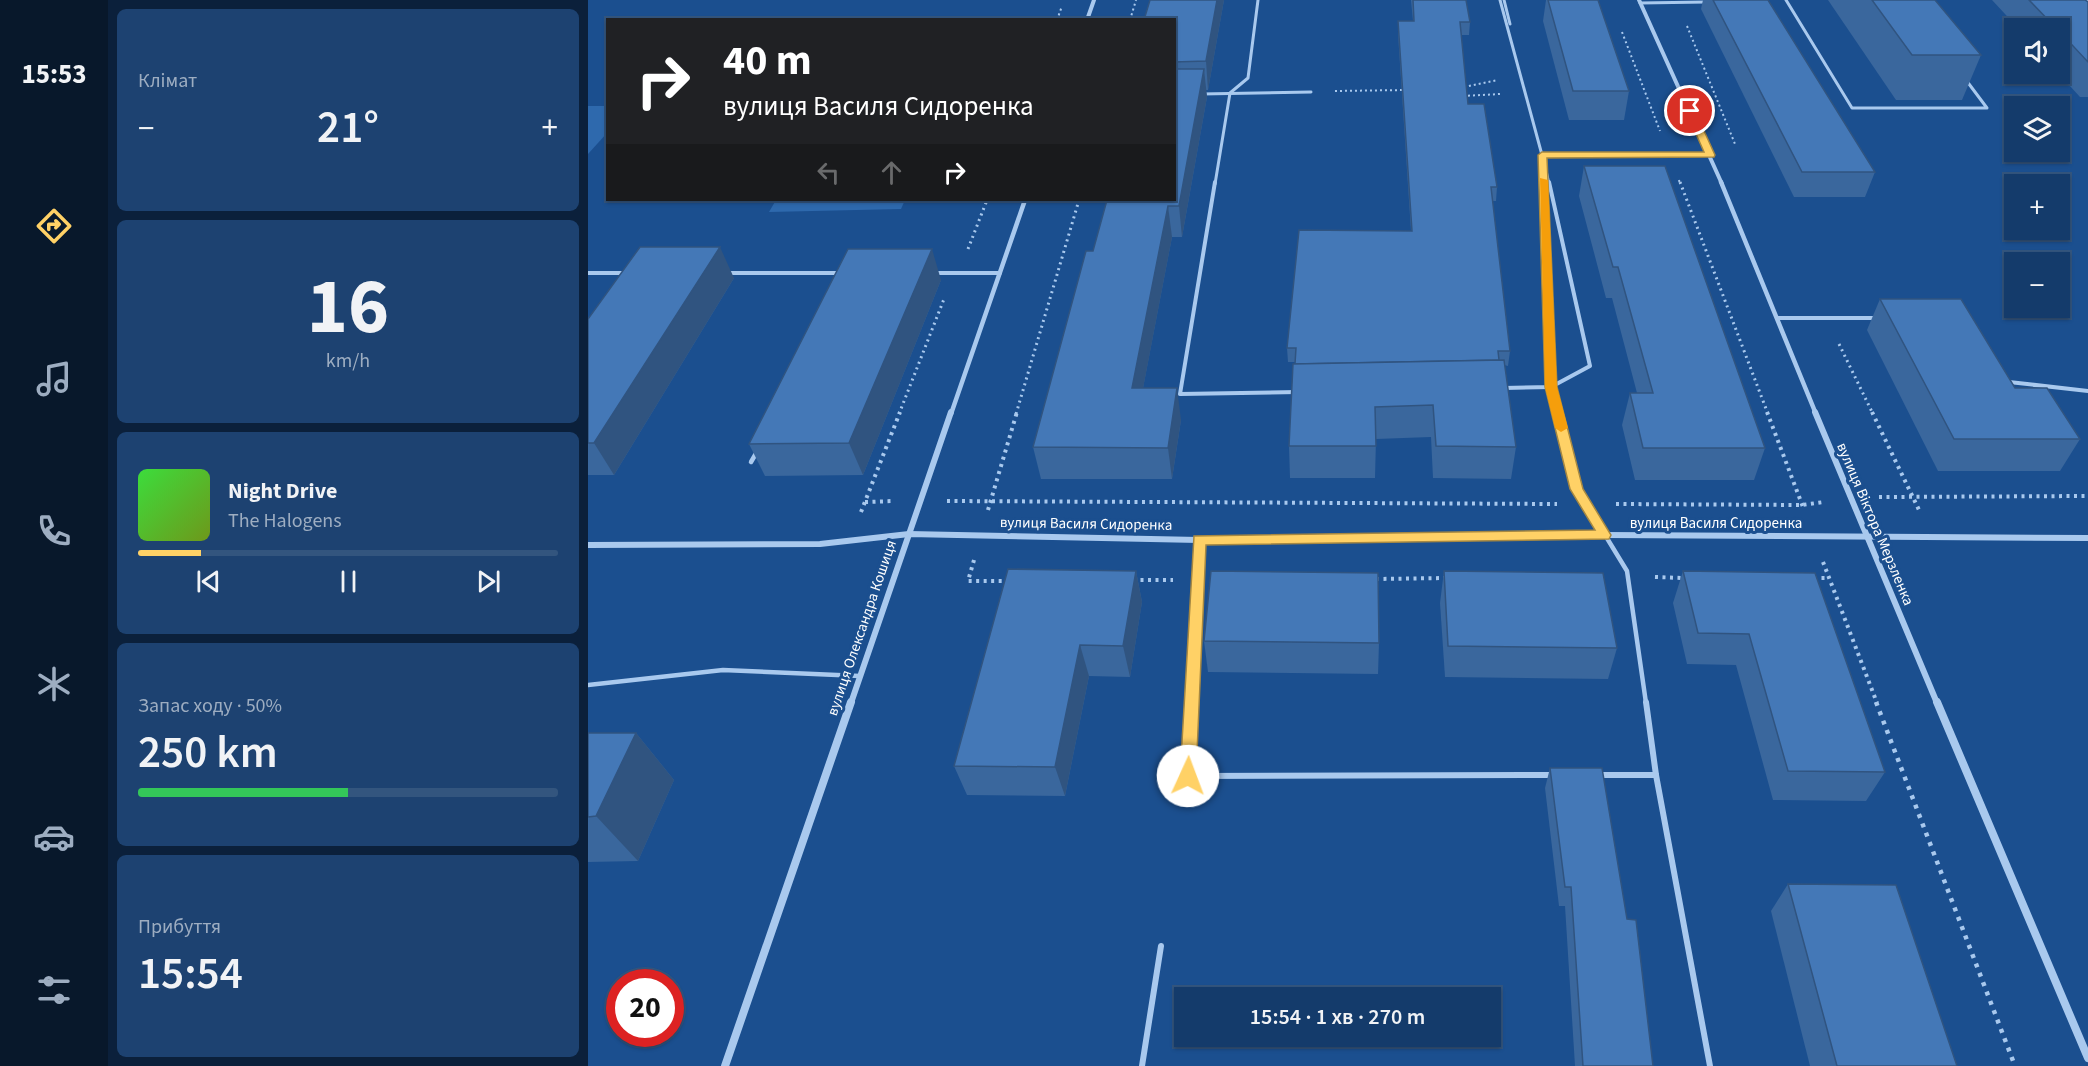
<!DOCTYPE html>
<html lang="uk">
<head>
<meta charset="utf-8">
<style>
	body { margin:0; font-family:"Source Sans 3",sans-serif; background:#1d4271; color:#f1f3f6; height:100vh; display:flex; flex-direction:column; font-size:22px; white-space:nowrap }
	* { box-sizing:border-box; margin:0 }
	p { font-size:20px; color:#9dadc1 }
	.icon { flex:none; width:33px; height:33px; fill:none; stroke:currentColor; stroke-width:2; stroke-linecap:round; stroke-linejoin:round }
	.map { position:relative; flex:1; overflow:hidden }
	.drawer { display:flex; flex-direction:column; gap:9px; padding:9px; background:#0b203b; width:480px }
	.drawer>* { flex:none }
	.guide { position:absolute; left:18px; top:18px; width:570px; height:183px; border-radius:0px; box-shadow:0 2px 4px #0004,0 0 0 2px #33557e; background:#202124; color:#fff; overflow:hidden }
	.fabs { position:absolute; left:1416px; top:18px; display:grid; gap:12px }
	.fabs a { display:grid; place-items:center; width:66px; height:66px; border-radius:0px; background:#143b6b; box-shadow:0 2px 4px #0004,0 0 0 2px #33557e; font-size:30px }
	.speed { position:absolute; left:18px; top:969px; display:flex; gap:12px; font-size:30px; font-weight:700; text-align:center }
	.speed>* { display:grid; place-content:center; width:78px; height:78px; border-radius:50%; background:#143b6b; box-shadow:0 2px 4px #0004,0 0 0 2px #33557e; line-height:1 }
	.speed .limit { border:9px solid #d22; background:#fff; color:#111 }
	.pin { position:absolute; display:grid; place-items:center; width:51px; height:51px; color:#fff; margin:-26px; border:3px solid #fff; border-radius:50%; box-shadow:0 2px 6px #0007 }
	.me { position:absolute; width:66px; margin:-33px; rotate:2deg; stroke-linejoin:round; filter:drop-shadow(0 0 4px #0008) }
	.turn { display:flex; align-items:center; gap:21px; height:126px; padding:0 18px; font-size:27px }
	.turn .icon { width:78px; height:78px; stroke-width:2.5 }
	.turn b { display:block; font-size:42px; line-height:51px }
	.lanes { display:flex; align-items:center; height:57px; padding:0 18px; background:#0003; justify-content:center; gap:30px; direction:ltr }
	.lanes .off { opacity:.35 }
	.big { font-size:45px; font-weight:600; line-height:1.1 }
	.drawer .card { flex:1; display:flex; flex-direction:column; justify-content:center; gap:9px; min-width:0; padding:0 21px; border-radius:9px; background:#1d4271 }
	.drawer .dial { align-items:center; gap:0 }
	.dial b { font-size:78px; line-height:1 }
	.song { display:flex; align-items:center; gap:18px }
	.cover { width:72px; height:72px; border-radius:9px; background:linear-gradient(135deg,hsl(120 70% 55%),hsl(80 70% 35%)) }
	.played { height:6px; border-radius:3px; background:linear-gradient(90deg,#ffd166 15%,#33557e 15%) }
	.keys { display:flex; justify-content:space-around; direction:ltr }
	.heat { display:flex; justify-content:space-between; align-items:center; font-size:33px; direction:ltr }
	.charge { height:9px; border-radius:4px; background:linear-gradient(90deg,#34c759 50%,#33557e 0) }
	.trip { position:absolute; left:586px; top:987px; width:327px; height:60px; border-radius:0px; background:#143b6b; box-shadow:0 2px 4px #0004,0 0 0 2px #33557e; font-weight:600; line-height:60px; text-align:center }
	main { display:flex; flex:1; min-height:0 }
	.dock { display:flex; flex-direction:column; width:108px; justify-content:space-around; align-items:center; background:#08182b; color:#9dadc1 }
	.dock .icon { width:42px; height:42px }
	.dock .active { color:#ffd166 }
	.dock b { font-size:27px; color:#f1f3f6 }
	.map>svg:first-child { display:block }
	.green { fill:#2e69ad }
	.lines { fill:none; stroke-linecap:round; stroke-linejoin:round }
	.path-far3 { stroke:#a9c9ee; stroke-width:2; stroke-dasharray:2 3; stroke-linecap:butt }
	.path-far2 { stroke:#a9c9ee; stroke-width:3; stroke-dasharray:2 4; stroke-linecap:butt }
	.path-far1 { stroke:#a9c9ee; stroke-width:4; stroke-dasharray:3 4.5; stroke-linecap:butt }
	.path { stroke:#a9c9ee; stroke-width:4.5; stroke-dasharray:4 6; stroke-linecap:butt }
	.lane-far3 { stroke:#a9c9ee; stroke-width:3 }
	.lane-far2 { stroke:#a9c9ee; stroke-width:4 }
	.lane-far1 { stroke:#a9c9ee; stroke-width:4.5 }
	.lane { stroke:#a9c9ee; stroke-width:6 }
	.street-far3 { stroke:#a9c9ee; stroke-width:4 }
	.street-far2 { stroke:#a9c9ee; stroke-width:4.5 }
	.street-far1 { stroke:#a9c9ee; stroke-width:6 }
	.street { stroke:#a9c9ee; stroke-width:8 }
	.wall { fill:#3a679d }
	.shaded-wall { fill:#305480 }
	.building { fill:#4478b7; stroke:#305480; stroke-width:1.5 }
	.route { fill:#ffd166; stroke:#a68842; stroke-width:1.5 }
	.slow { fill:#f59e0b }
	.labels { text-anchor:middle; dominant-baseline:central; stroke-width:6; stroke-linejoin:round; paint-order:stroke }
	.street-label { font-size:15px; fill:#fff; stroke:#1b4f8f }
</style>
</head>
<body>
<main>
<nav class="dock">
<b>15:53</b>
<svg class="icon active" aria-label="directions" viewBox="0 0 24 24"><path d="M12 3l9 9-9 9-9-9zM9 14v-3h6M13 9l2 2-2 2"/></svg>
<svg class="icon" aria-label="music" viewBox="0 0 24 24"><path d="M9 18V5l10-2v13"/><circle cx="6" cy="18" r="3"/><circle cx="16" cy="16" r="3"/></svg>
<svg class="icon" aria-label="phone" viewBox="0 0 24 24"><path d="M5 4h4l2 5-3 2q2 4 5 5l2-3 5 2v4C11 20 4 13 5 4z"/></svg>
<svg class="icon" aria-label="climate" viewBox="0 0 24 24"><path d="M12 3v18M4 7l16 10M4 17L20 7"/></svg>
<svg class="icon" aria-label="car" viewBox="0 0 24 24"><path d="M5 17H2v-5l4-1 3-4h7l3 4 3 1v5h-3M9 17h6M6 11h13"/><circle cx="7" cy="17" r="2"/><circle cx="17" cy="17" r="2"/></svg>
<svg class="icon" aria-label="filters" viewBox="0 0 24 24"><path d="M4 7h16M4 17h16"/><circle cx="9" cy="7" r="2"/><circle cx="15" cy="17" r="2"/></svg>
</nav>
<section class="drawer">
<div class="card"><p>Клімат</p>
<div class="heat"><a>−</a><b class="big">21°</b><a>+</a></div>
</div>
<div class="card dial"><b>16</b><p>km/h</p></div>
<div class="card">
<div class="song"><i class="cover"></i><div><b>Night Drive</b><p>The Halogens</p></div></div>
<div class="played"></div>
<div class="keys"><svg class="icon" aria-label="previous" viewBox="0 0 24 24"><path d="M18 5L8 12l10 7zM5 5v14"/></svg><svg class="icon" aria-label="pause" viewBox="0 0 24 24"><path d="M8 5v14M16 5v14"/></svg><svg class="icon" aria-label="next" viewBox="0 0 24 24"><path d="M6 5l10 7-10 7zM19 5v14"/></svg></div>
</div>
<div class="card"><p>Запас ходу · 50%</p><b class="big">250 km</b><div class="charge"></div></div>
<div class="card"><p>Прибуття</p><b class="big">15:54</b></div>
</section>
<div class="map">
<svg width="1500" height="1066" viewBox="0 0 1500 1066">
	<rect width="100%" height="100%" fill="#1b4f8f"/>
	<g class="green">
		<polygon points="0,106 20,106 19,133 0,154"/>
		<polygon points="188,200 317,200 313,209 181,212"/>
	</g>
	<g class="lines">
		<g class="path-far3">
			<polyline points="469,20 474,6"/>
			<polyline points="542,20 548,0"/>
			<polyline points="1099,26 1147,144"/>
			<polyline points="1034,32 1072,131"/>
			<polyline points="876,87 910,80"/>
			<polyline points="747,91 818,90"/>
			<polyline points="875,96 912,94"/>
			<polyline points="1091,180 1092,184"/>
		</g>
		<g class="path-far2">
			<polyline points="1092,182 1180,414"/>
			<polyline points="380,249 399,200"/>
			<polyline points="1251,344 1285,414"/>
			<polyline points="311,414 356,299"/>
			<polyline points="428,414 491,200"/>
		</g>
		<g class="path-far1">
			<polyline points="1179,412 1215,507"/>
			<polyline points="1284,412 1331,510"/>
			<polyline points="1291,497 1500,496"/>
			<polyline points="359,501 969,504"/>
			<polyline points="277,502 306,501"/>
			<polyline points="1028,504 1214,505 1236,502"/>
			<polyline points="400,510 429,412"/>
			<polyline points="273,512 312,412"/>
			<polyline points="386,560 380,581 420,581"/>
			<polyline points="1235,562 1289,703"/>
			<polyline points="1067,577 1095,578"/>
			<polyline points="1226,578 1241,578"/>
			<polyline points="788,579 858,578"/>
			<polyline points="545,580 585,580"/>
		</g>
		<polyline class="path" points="1288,702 1427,1066"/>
		<g class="lane-far3">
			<polyline points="912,0 954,155 955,184"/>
			<polyline points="916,0 922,24"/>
			<polyline points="1198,0 1264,108 1399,108 1378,80"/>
			<polyline points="1497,0 1500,0"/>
			<polyline points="1052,3 1118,2"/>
			<polyline points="613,94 723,92"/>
			<polyline points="954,155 1122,155"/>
			<polyline points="957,166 961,184"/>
			<polyline points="627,184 642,93 660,78 670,0"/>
		</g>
		<g class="lane-far2">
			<polyline points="627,182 592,394 710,392"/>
			<polyline points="961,182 1002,366 963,387 970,414"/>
			<polyline points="0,273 39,273"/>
			<polyline points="141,273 252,273"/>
			<polyline points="345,273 412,273"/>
			<polyline points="1189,318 1288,318"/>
			<polyline points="1421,382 1500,391"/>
			<polyline points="916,388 963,387 955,182"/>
		</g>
		<g class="lane-far1">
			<polyline points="969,412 989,489 1039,571 1058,703"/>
			<polyline points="163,462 170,450"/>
			<polyline points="0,685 135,670 272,676"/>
			<polyline points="603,703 611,540"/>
		</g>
		<g class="lane">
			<polyline points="603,702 600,776 966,775"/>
			<polyline points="1058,702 1068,775 1122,1066"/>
			<polyline points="1010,775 1068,775"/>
			<polyline points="554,1066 573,946"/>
		</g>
		<g class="street-far3">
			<polyline points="1051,0 1134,184"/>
			<polyline points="499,20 506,0"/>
		</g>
		<g class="street-far2">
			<polyline points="1133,182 1228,414"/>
			<polyline points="363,414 437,200"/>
		</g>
		<g class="street-far1">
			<polyline points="1227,412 1349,703"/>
			<polyline points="0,545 232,544 321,534 611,540 1017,535 1500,538"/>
			<polyline points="263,703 363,412"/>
		</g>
		<g class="street">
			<polyline points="1349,702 1500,1058"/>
			<polyline points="137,1066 263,702"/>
		</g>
	</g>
	<g class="wall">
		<polygon points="562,0 636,0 620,90 618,90 619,97 594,237 584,237 555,388 593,420 584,479 453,479 445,447 505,251 586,200 586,20"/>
		<polygon points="823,0 878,0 882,22 881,35 873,35 880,104 909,187 908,201 904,201 922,351 920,366 916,365 928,447 923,479 845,478 843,437 788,439 787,478 702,478 701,446 707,362 700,362 699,348 823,231 810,34 810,21 825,21"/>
		<polygon points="958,0 1010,0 1041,91 1036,120 981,120 955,21"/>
		<polygon points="1115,0 1180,0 1287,172 1277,197 1206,197 1113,9"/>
		<polygon points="1240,0 1347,0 1393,55 1374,100 1308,100"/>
		<polygon points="1404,0 1497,0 1500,2 1500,97 1492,97 1471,74 1472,28 1430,28"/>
		<polygon points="996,166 1177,448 1166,480 1047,480 1034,425 1042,393 1049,393 1024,298 1018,298 991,196"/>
		<polygon points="146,278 26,475 0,475 0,319"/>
		<polygon points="353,280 275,475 177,476 161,444"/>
		<polygon points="1292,299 1427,388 1492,439 1472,471 1350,471 1279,330"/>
		<polygon points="548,571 554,602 542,677 501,676 477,796 379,795 366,766"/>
		<polygon points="856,571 1029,648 1020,679 857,677 852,603"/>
		<polygon points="1095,571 1227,573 1297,772 1278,801 1185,800 1148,665 1099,664 1085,603"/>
		<polygon points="616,641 791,643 790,674 620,672"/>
		<polygon points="0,733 48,733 86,780 50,861 0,862"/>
		<polygon points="962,768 1039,919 1065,1066 987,1066 977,906 971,906 957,788"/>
		<polygon points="1200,884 1369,1066 1222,1066 1183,911"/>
	</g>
	<g class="shaded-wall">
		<polygon points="629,0 636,0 620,90 618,61"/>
		<polygon points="616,69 619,97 594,237 591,206"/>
		<polygon points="580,206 584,237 549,420 544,388"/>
		<polygon points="132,247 146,278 26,475 6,443"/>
		<polygon points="344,249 353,280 275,475 261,443"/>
		<polygon points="589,388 593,420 584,479 580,448"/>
		<polygon points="548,571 554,602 542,677 535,646"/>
		<polygon points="492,645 501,676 477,796 467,767"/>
		<polygon points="48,733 86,780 50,861 8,816"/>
	</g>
	<g class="building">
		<polygon points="562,0 629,0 618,61 586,62 586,20 556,20"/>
		<polygon points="825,0 878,0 882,22 872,22 880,104 896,104 909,187 903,187 922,351 910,351 911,360 707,364 708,348 699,348 711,230 824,231 810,21 826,21"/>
		<polygon points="960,0 1010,0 1041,91 985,91"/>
		<polygon points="1125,0 1180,0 1287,172 1214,172"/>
		<polygon points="1284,0 1347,0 1393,55 1324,55"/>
		<polygon points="1441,0 1497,0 1500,2 1500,62 1472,32 1472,28 1468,28"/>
		<polygon points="586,69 616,69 591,206 580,206 544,388 589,388 580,448 445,447 498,251 505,251 519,200 586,200"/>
		<polygon points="996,166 1077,166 1177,448 1055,448 1042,393 1065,393 1030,267 1025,267"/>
		<polygon points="52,247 132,247 6,443 0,443 0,319"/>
		<polygon points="260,249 344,249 261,443 161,444"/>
		<polygon points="1292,299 1373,299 1427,388 1459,388 1492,439 1366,439"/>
		<polygon points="916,360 928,447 848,446 845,405 787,407 788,446 701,446 705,364"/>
		<polygon points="420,569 548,571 535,646 492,645 467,767 366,766"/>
		<polygon points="623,571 790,573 791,643 616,641"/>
		<polygon points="856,571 1015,573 1029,648 860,646"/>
		<polygon points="1095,571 1227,573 1297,772 1200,771 1161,634 1110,633"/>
		<polygon points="0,733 48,733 8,816 0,817"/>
		<polygon points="962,768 1014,768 1039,919 1048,920 1065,1066 995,1066 983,887 977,887"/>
		<polygon points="1200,884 1308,885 1369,1066 1249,1066"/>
	</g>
	<polygon class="route" points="1102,109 1107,111 1127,155 1126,157 959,158 969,387 995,489 1023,535 1021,539 618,545 608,776 606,781 600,784 594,781 592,776 606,536 1007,530 982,489 957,387 950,155 954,152 1116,152 1098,111"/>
	<polygon class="slow" points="952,178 960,180 969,387 980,428 973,432 967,428 957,387"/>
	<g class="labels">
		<g class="street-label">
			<text x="1128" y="523">вулиця Василя Сидоренка</text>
			<text transform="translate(498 524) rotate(1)">вулиця Василя Сидоренка</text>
			<text transform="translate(1287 524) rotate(67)">вулиця Віктора Мерзленка</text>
			<text transform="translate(274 628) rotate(-71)">вулиця Олександра Кошиця</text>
		</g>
	</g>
</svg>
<div class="fabs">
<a><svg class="icon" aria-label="sound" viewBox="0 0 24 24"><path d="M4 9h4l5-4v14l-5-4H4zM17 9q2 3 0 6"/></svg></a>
<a><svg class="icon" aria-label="layers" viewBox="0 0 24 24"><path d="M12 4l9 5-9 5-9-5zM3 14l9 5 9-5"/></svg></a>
<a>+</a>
<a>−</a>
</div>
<div class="speed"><div class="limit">20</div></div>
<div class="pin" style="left:1102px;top:111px;background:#d93025"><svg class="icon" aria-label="arrive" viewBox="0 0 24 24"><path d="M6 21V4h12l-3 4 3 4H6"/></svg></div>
<svg class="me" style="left:600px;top:776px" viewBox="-20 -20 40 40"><circle r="19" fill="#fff"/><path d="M0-13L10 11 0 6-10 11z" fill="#ffd166"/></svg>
<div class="trip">15:54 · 1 хв · 270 m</div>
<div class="guide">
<div class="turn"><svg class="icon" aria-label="right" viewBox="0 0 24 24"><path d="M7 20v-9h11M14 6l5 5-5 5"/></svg><div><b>40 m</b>вулиця Василя Сидоренка</div></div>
<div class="lanes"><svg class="icon off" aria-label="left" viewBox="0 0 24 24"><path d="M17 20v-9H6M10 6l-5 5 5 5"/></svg><svg class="icon off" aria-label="ahead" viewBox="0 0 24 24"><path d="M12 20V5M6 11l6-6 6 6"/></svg><svg class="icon" aria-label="right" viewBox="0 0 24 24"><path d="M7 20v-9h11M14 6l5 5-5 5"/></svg></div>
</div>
</div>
</main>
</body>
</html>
